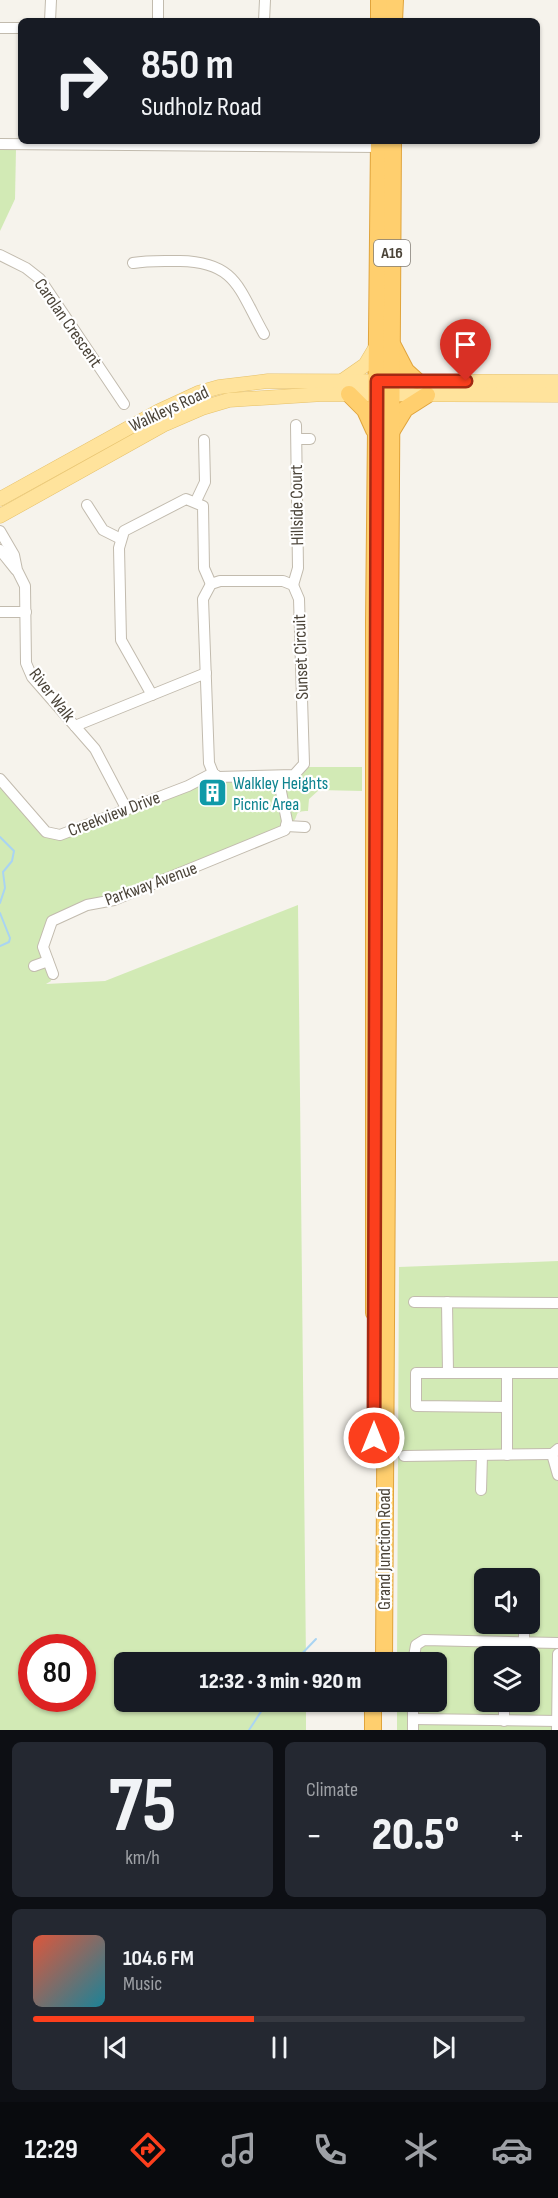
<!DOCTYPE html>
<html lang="en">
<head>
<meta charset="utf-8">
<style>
	body { margin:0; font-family:"Sofia Sans Condensed",sans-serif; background:#242831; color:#f1f3f6; height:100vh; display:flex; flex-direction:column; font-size:22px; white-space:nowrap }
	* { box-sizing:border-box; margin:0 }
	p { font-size:20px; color:#9ea1a6 }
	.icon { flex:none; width:33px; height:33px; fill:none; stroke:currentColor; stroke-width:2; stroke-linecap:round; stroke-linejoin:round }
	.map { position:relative; height:1730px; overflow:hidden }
	.panel { display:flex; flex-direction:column; gap:12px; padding:12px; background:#0d0f14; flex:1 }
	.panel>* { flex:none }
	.banner { position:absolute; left:18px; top:18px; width:522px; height:126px; border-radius:9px; box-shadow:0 2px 4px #0004; background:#171b24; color:#f1f3f6; overflow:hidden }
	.controls { position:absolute; left:474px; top:1568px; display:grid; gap:12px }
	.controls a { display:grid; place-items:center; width:66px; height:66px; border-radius:9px; background:#171b24; box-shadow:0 2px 4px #0004; font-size:30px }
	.speed { position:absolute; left:18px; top:1634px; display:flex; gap:12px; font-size:30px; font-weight:700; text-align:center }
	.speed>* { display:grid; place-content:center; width:78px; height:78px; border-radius:50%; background:#171b24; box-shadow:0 2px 4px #0004; line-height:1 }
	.speed .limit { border:9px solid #d22; background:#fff; color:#111 }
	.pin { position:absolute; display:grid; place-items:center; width:51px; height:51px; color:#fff; margin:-62px -26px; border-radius:50% 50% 50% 0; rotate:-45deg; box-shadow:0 0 6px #0007 }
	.pin .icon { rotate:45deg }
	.me { position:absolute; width:66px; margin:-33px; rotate:0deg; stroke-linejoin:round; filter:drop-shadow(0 0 4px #0008) }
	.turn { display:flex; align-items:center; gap:21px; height:126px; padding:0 24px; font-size:27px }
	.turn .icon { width:78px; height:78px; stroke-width:2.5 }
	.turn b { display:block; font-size:42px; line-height:51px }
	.big { font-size:45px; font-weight:800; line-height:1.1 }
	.panel .tile { flex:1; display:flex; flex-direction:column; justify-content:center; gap:9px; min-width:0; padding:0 21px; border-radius:9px; background:#242831 }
	.panel .dial { align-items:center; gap:0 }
	.dial b { font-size:78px; line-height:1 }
	.song { display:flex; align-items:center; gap:18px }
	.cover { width:72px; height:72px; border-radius:9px; background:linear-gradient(135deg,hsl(10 70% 55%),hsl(190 70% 35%)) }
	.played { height:6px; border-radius:3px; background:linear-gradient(90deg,#fc3f1d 45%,#363941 45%) }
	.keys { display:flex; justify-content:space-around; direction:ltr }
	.heat { display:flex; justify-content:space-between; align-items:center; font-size:33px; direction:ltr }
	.panel .tiles { flex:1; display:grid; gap:12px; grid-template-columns:1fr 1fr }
	.tile:last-child { grid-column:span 2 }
	.trip { position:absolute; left:114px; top:1652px; width:333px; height:60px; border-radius:9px; background:#171b24; box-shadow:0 2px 4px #0004; font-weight:800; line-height:60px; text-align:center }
	.menu { display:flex; height:96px; justify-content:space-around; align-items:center; background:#090b0e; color:#9ea1a6 }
	.menu .icon { width:42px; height:42px }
	.menu .selected { color:#fc3f1d }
	.menu b { font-size:27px; color:#f1f3f6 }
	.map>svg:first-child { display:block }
	.green { fill:#d2eab5; fill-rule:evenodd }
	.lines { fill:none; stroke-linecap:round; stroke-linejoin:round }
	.stream { stroke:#a9d4f2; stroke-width:2 }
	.minor-casing { stroke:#c2bbae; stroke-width:12 }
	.major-casing { stroke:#e6c16a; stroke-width:15 }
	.highway-casing { stroke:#e0a43c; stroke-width:18 }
	.minor { stroke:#fff; stroke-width:10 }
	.major { stroke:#ffe39c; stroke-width:14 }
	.highway { stroke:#ffcf6e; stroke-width:16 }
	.route-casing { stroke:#a42913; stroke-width:15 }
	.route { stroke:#fc3f1d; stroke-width:10 }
	.labels { text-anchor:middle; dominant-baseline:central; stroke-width:4.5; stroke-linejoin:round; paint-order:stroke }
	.shield { fill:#fff; stroke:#817c74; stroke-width:1.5 }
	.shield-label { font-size:16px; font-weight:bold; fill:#4b4439 }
	.street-label { font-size:18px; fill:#4b4439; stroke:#fff }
	.culture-label { font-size:18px; fill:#0d838f; stroke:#fff; text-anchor:start }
</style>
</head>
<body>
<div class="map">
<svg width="558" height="1730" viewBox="0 0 558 1730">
	<rect width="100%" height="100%" fill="#f6f3ec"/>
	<g class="green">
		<polygon points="0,149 16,149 15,199 0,231"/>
		<path d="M305,767h57v24l-43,-1 -10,9 -1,12c-16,0 -8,5 -16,12l-8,-38 18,-10z"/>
		<path d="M213,773l61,10c10,9 8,30 7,43l-229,95 -9,26 8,34 -5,3 59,-3 193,-76 8,757h-182v39h182v29h-306v-951l46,53 14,3zM32,1647h50v51h-50z"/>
		<path d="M558,1261v469h-161v-29h39v-39h-39l2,-395zM484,1578h46v45h-46zM484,1656h46v45h-46z"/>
	</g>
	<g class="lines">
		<g class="stream">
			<polyline points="0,837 14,851 12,861 3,872 5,888 0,903"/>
			<polyline points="0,913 10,938 9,942 0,946"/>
			<polyline points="294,1662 316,1639"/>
			<polyline points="249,1730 268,1701"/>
		</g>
		<defs>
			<g id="minor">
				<polyline points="50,21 51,0"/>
				<polyline points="158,21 158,0"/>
				<polyline points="264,21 265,0"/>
				<polyline points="0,28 21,28"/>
				<polyline points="0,144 379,147"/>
				<polyline points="0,255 26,268 40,279 124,404"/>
				<path d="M133,263c16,-3 31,-2 47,-2 57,1 59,29 84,73"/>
				<polyline points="297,439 310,439"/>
				<polyline points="196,501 205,482 204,440"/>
				<polyline points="87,505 103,530 121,539"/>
				<polyline points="0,531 14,555 17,570 25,586 26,663 32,677 95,749 126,808"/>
				<polyline points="0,550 16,570"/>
				<polygon points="220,581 283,581 293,585 299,599 304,764 294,775 218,777 213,773 209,763 203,599 211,584"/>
				<polyline points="293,585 298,568 296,425"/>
				<polyline points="0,612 26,612"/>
				<polyline points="152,695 121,640 119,548 124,531 186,499 203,506 204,568 211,584"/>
				<polyline points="75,726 206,673"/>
				<polyline points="0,779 46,832 60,835 188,786 213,773"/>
				<polyline points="286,826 305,827"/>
				<polyline points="34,966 48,961"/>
				<polyline points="53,974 43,947 52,921 87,905 114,900 285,830 287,821 278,777"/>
				<polyline points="414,1302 558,1303"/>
				<polyline points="447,1302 448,1373"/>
				<polyline points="507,1407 416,1406 416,1373 558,1373"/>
				<polyline points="558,1449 552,1454 558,1475"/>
				<polyline points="507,1455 507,1373"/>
				<polyline points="404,1456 552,1454"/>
				<polyline points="481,1490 482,1455"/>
				<polyline points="524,1642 524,1623"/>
				<polyline points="504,1656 505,1642"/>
				<polyline points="413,1662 416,1645 424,1640 558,1643"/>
				<polyline points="413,1701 413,1730"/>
				<polyline points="413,1719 557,1721"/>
				<polyline points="504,1721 504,1701"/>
				<polyline points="557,1730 558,1654"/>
			</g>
			<g id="major">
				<polyline points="342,381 365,365 377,345"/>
				<polyline points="0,499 159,411 198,393 219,387 268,381 558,382"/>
				<polyline points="0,516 165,424 202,408 229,400 324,394 558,395"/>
			</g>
			<g id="highway">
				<polyline points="379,21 379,0"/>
				<polyline points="394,21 395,0"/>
				<polyline points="393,346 406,371 417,381"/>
				<polyline points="349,394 365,410 374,430"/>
				<polyline points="391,432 405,409 427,395"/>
				<polyline points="374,1313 374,623 379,141"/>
				<polyline points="384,1662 393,141"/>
				<polyline points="373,1730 373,1701"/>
			</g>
		</defs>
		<use href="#minor" class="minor-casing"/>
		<use href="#major" class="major-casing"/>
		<use href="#highway" class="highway-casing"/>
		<use href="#minor" class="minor"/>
		<use href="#major" class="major"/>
		<use href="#highway" class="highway"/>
	</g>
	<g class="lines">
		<defs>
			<polyline id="route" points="374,1438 377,381 466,381"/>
		</defs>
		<use href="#route" class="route-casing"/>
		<use href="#route" class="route"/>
	</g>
	<defs>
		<symbol id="building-square" viewBox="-11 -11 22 22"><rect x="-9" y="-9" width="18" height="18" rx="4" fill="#0f9aa8" stroke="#fff"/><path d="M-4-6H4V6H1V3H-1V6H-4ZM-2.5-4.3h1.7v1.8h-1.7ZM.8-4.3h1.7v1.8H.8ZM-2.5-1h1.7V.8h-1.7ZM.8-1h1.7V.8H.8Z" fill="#fff"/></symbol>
	</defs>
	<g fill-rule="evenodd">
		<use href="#building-square" x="196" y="776" width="33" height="33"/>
	</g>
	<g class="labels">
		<rect class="shield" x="374" y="240" width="36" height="26" rx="4.5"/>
		<g class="shield-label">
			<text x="392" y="253">A16</text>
		</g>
		<g class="street-label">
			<text transform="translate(68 323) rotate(55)">Carolan Crescent</text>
			<text transform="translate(169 409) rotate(-25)">Walkleys Road</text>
			<text transform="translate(297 505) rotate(-91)">Hillside Court</text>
			<text transform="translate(301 657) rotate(-92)">Sunset Circuit</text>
			<text transform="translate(52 695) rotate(52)">River Walk</text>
			<text transform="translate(114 814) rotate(-21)">Creekview Drive</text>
			<text transform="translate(151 884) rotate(-20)">Parkway Avenue</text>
			<text transform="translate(384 1549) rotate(-90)">Grand Junction Road</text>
		</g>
		<g class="culture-label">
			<text x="233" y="783">Walkley Heights<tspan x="233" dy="21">Picnic Area</tspan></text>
		</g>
	</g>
</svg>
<div class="controls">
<a><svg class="icon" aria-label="sound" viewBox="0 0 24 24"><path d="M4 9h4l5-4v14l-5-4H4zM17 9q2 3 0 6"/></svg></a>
<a><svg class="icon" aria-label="layers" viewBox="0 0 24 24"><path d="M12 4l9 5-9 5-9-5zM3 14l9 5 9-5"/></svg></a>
</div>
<div class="speed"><div class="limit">80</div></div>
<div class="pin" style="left:466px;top:381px;background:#d93025"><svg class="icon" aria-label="arrive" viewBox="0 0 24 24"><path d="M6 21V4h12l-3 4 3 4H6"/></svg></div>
<svg class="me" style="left:374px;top:1438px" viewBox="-20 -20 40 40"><circle r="17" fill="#fc3f1d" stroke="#fff" stroke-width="3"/><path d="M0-11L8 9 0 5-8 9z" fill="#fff"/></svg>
<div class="trip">12:32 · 3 min · 920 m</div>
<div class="banner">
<div class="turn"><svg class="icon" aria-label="right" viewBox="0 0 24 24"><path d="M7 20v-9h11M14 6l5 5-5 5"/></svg><div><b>850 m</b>Sudholz Road</div></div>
</div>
</div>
<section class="panel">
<div class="tiles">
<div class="tile dial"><b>75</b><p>km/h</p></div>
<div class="tile"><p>Climate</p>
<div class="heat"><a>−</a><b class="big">20.5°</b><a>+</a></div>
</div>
<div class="tile">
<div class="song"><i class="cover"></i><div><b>104.6 FM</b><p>Music</p></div></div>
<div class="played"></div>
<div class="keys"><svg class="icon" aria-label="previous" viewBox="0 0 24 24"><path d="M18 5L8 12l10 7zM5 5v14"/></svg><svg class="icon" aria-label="pause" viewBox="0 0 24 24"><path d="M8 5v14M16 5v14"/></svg><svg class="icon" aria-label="next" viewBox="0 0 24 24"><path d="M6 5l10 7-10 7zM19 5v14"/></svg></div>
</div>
</div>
</section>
<nav class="menu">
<b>12:29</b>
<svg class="icon selected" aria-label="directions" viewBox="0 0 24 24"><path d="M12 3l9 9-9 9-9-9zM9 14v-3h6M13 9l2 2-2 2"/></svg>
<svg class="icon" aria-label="music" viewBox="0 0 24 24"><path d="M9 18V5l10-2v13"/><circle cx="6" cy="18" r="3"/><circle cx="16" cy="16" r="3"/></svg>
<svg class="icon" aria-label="phone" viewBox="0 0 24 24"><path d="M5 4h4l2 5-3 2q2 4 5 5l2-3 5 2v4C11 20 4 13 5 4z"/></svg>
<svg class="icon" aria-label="climate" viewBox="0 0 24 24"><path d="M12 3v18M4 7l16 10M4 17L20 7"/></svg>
<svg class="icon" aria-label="car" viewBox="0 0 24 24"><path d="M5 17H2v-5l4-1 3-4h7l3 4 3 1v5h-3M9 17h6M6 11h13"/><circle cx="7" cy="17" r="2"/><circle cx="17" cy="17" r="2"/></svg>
</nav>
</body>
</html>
